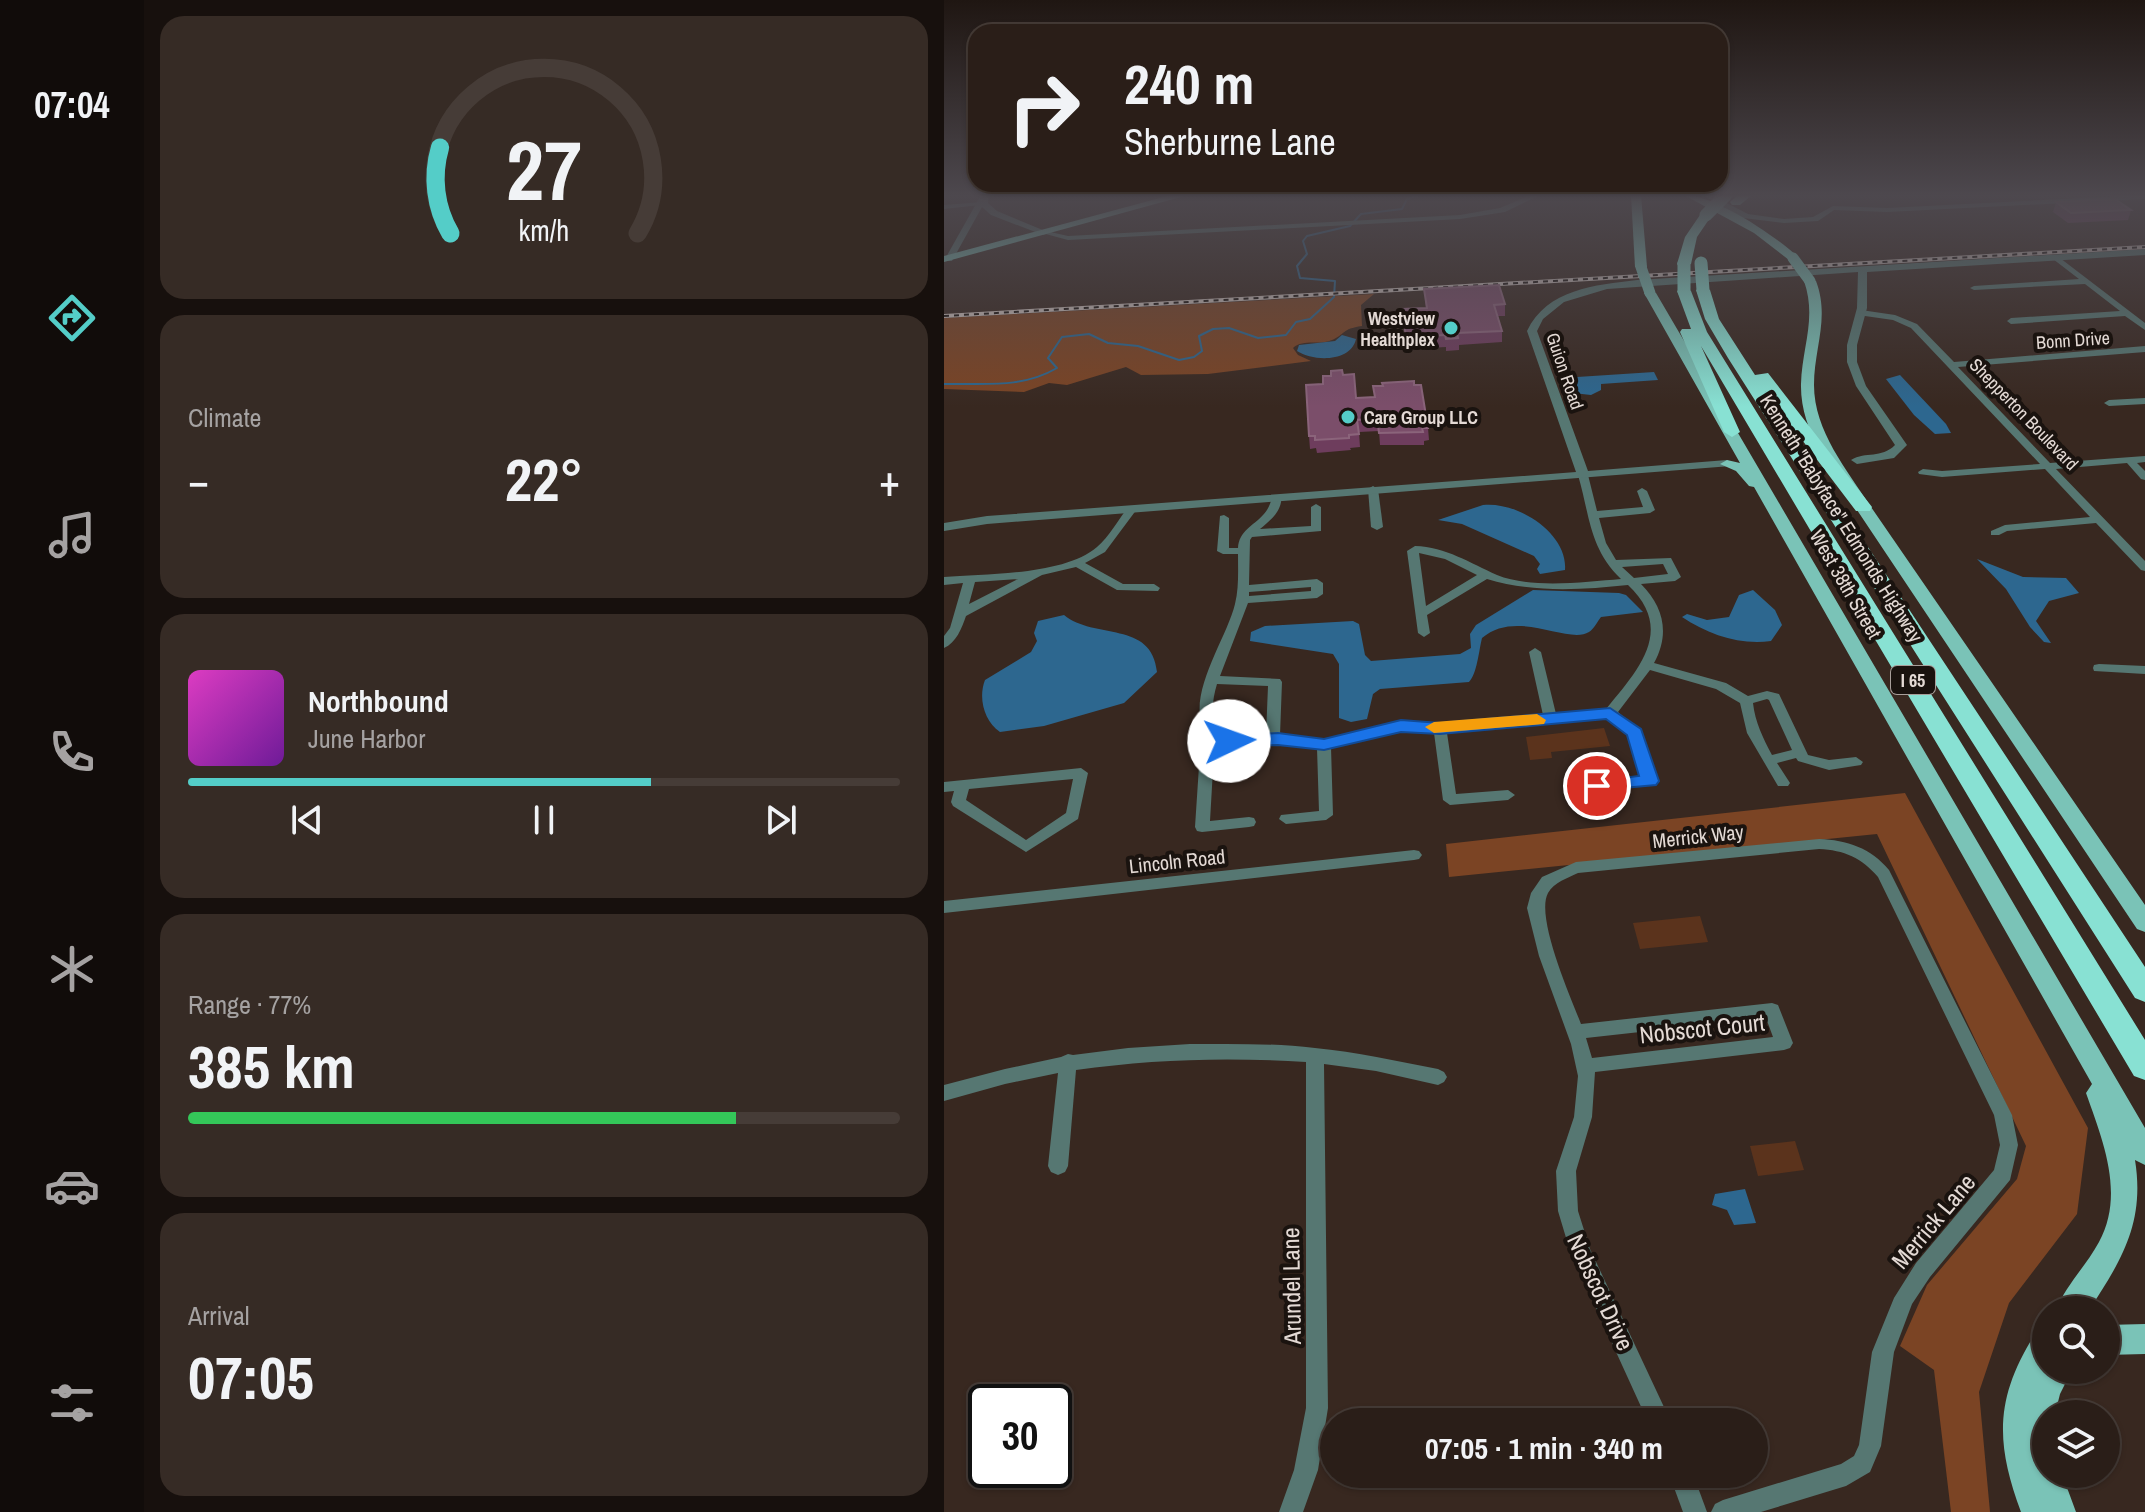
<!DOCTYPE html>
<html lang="en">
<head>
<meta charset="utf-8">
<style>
	body { margin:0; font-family:"Archivo Narrow",sans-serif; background:#362b25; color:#f1f3f6; height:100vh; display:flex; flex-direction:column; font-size:30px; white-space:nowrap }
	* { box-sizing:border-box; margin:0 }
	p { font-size:26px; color:#a5a2a2 }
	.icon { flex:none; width:44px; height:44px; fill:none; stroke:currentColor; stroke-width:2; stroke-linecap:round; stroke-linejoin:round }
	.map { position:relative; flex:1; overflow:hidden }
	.sheet { display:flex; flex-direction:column; gap:16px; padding:16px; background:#17100d; width:800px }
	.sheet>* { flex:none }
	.guide { position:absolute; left:24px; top:24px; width:760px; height:168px; border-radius:24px; box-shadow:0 2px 6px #0004,0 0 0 2px #463c37; background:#2a1e18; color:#f1f3f6; overflow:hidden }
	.fabs { position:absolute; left:1088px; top:1296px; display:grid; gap:16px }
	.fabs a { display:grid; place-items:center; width:88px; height:88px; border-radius:50%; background:#2a1e18; box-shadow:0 2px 6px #0004,0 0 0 2px #463c37; font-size:40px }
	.speed { position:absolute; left:24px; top:1384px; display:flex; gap:16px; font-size:40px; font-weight:700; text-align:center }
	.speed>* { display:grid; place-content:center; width:104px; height:104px; border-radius:50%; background:#2a1e18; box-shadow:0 2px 6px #0004,0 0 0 2px #463c37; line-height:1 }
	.speed .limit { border:4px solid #111; border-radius:12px; background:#fff; color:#111 }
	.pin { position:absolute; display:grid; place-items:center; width:68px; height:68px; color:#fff; margin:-34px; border:4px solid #fff; border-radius:50%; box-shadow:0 2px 8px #0007 }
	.me { position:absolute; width:88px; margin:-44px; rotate:87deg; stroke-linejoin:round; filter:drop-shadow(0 0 6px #0008) }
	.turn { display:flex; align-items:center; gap:28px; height:168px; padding:0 24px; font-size:36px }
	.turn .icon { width:104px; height:104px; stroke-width:2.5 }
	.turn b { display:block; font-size:56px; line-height:68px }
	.big { font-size:60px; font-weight:800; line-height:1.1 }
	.sheet .widget { flex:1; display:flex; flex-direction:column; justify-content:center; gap:12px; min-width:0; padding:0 28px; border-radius:24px; background:#362b25 }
	.sheet .dial { align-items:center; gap:0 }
	.dial svg { height:208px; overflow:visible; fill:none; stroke:#463c37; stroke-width:7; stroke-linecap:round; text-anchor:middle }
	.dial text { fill:#f1f3f6; stroke:none }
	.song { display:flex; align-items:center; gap:24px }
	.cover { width:96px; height:96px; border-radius:12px; background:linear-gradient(135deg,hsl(310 70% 55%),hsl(280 70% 35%)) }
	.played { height:8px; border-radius:4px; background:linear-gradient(90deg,#54cdc8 65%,#463c37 65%) }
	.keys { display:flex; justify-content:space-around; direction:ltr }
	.heat { display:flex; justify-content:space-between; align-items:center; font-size:44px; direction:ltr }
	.charge { height:12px; border-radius:6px; background:linear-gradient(90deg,#34c759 77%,#463c37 0) }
	.trip { position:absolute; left:376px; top:1408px; width:448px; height:80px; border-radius:40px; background:#2a1e18; box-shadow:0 2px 6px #0004,0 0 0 2px #463c37; font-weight:800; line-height:80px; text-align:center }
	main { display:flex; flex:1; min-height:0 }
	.menu { display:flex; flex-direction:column; width:144px; justify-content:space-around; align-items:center; background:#110c0a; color:#a5a2a2 }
	.menu .icon { width:56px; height:56px }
	.menu .active { color:#54cdc8 }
	.menu b { font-size:36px; color:#f1f3f6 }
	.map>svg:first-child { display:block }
	.green { fill:#5b331c }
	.forest { fill:#7b4424 }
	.water { fill:#2d678f }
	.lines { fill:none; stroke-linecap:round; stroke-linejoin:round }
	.stream { stroke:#2d678f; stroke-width:2 }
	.minor { fill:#567772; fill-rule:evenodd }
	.tertiary { fill:#567772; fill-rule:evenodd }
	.primary { fill:#7ac3b7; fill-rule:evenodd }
	.motorway { fill:#88e1d3; fill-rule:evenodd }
	.rail-casing { stroke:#ccc1bc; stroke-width:4 }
	.rail { stroke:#1a130f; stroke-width:2; stroke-dasharray:5; stroke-linecap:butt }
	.primary-bridge { stroke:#7ac3b7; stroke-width:11 }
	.motorway-bridge { stroke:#88e1d3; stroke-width:13 }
	.wall { fill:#6e3d5d }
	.building { fill:#7b4e6a; stroke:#8b647b; stroke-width:2 }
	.route { fill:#1a73e8; stroke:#114b97; stroke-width:2 }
	.slow { fill:#f59e0b }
	.poi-dot { fill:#54cdc8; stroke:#1a130f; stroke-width:3 }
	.labels { text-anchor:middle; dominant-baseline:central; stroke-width:8; stroke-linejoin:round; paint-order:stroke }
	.far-poi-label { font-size:18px; font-weight:bold; fill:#e4dad5; stroke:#1a130f; text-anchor:end }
	.far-street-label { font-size:18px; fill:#e4dad5; stroke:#1a130f }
	.shield { fill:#1a130f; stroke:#a79e9a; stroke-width:2 }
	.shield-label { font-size:18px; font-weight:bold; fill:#e4dad5 }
	.street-label { font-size:20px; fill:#e4dad5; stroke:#1a130f }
	.near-street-label { font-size:24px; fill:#e4dad5; stroke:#1a130f }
</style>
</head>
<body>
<main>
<nav class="menu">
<b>07:04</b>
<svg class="icon active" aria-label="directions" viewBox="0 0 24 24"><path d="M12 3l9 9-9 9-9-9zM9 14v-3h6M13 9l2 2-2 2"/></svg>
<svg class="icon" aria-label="music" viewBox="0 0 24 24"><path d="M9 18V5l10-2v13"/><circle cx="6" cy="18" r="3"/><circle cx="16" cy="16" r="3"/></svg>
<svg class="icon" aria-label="phone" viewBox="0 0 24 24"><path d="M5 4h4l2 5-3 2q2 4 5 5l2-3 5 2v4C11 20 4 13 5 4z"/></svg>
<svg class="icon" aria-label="climate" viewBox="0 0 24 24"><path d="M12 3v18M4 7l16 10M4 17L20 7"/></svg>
<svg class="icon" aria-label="car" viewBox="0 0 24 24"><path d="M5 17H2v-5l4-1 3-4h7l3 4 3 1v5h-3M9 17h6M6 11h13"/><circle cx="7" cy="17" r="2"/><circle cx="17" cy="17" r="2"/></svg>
<svg class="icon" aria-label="filters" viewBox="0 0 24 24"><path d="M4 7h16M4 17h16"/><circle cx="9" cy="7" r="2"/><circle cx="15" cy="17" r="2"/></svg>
</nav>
<section class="sheet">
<div class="widget dial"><svg viewBox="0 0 100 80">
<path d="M14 69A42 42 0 1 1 86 69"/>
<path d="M14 69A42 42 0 0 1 10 36" stroke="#54cdc8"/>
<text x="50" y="56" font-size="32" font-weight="700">27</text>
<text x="50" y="72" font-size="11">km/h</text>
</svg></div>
<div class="widget"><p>Climate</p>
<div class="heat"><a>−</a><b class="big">22°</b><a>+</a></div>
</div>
<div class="widget">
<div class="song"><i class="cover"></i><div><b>Northbound</b><p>June Harbor</p></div></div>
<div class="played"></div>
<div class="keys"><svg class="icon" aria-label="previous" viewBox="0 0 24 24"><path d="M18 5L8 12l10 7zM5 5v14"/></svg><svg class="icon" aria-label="pause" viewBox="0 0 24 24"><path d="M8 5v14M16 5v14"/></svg><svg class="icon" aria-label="next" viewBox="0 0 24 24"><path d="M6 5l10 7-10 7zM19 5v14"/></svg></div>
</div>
<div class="widget"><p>Range · 77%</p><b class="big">385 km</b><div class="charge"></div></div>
<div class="widget"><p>Arrival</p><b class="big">07:05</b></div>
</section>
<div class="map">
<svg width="1201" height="1512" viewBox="0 0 1201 1512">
	<rect width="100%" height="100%" fill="#382820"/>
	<g class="green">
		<polygon points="660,728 666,746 607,752 608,758 586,760 582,737"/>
		<polygon points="756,916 764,942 696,949 689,923"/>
		<polygon points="851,1141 860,1170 814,1176 806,1146"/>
	</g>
	<g class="forest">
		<path d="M430,294l-13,11 1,21c-21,3 -16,8 -30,14 -12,6 -28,-2 -39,8l5,7 13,6 -103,13 -67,1 -15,-8 -59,18 -18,-2 -25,9 -80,-3v-71z"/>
		<polygon points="961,793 1144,1128 1133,1214 1065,1303 1035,1392 1046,1512 1007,1512 990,1370 956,1346 983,1285 1073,1179 1082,1146 933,834 505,877 502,844"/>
	</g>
	<g class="water">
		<path d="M398,335l14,4c-5,23 -42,23 -59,12l2,-6 36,-4z"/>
		<polygon points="710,372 714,380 657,384 657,390 647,395 629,393 627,379 633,377"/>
		<polygon points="956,375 1002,424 1007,433 991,434 970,415 942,379"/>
		<path d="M539,505c34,-4 85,28 82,65l-25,4 -3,-5 3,-5 -6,-8 -72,-32 -24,-4z"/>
		<polygon points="1033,559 1079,577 1122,578 1135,593 1105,601 1092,621 1107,643 1100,642 1086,627 1062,589"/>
		<path d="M589,590l86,3 7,2 17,17 -42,5c-4,5 -7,12 -12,15 -21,13 -72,-24 -107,6 -3,12 -5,36 -13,44l-89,7 -7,5 -6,25 -16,3 -12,-4v-54l-6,-10 -83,-13 1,-9 14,-6 88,-5 6,3 6,31 6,6 89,-7 11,-6 -1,-14 6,-9z"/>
		<path d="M809,590l22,20 7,15 -11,16c-32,4 -62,-6 -89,-24l5,-3 20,6 22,-3 10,-22z"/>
		<path d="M120,615c30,25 88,5 93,57l-33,31 -80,23 -44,6c-16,-11 -22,-34 -15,-52l46,-28 6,-11 -3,-8 4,-12z"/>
		<polygon points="801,1189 812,1223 790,1225 783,1210 768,1205 771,1194"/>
	</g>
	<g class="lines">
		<path class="stream" d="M0,384c40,-1 77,5 113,-16l-9,-10 14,-21 27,-3 19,9 30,3 41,14 15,-3 8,-6 -3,-15 14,-7 16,-1 29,10 28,-3 10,-13 14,-3 24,-22 1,-16 -35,-3 -3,-12 10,-12 -4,-13 4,-5 43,-10 11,-12 41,-5 5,-10 12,-4"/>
		<g class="minor">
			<polygon points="587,195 596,195 561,212 516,219 124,240 98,233 102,231 124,236 516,215 556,208"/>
			<polygon points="759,195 767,195 804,214 840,219 869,217 889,206 943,208 1198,195 1201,195 1201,199 943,212 890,210 874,221 840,223 799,218"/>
			<polygon points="38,202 36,205 0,209 0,205"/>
			<polygon points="1112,255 1201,323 1201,330 1181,316 1067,324 1063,321 1067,318 1176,311 1141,284 1030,290 1026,288 1030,286 1135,279 1109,259 1108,257"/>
			<polygon points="917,310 951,315 973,324 1010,362 1201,346 1201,352 1014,367 1106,463 1201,456 1201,462 1193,463 1201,471 1201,480 1197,479 1183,463 1112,469 1201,561 1201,571 1197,570 1152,523 1063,531 1055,535 1047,535 1047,531 1061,525 1146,517 1101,469 998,477 975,474 974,472 979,469 998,471 1096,464 967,328 949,320 914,315 913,313"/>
			<polygon points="1201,398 1201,404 1165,406 1160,403 1165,400"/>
			<path d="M639,472l5,3 9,36 46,-4 -6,-16 5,-3 5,3 8,19 -5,3 -51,5 7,25 10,17 55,-2 10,19 -6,4 -34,3c23,23 29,50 13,79l72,20 22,13 19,-5 12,3 29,61 21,5 27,-3 7,5 -2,3 -32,5 -31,-9 -2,-3 -19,5 13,20 -2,3h-10l-31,-53 -7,-30 -24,-14 -66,-19 -32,42 24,21 14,48 -2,3 -57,7 -5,-2 -2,-3 7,-5 44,-4 -12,-42 -22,-17 -160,15 9,61 52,-4 7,5 -7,5 -58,5 -7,-5 -9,-67 -33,-3 -70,17 2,68 -7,5 -40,4 -7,-5 2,-4 38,-4 -2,-63 -39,-5 -46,3 -9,-2 -9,8 -4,69 39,-4 5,1 2,4 -2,4 -5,1 -47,5 -5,-1 -2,-4 5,-76 11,-11c-33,-35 15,-98 24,-136 4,-16 3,-33 3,-50h-15l-6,-3 3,-35 4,-1 5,3v30h9c1,-17 15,-22 25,-33 6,-6 7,-12 10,-19h8c2,14 -10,24 -21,33l51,-3v-19l5,-3 5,3v24l-69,6 -2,3 -1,45 68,-6 6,4v11l-6,4 -69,5 -28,73 60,3 2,3 -2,53 44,5 77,-18 39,3 103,-10 -14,-63 6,-4 6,4 15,62 50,-5c32,-39 70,-79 22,-124 -47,5 -95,8 -141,-6l-60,36 3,18 -6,4 -6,-4 -11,-82 8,-5c31,1 55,17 82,29 34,14 88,7 124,4 -32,-31 -31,-63 -43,-104zM475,553l26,6 32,16 -51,31zM719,564l5,10 -34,4 -12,-11zM367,587v4l-62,5v-4zM273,684l51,2 -2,49 -33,2 -14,-4c-9,-16 -7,-32 -2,-49zM823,699l2,1 23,50 -20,5c-9,-17 -17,-33 -19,-52z"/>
			<polygon points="429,486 434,489 439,527 433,530 427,527 424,489"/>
			<path d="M188,506l5,3 -32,43 -20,11 38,21h31l6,4 -2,3 -41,-1 -41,-23 -34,8 -76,41c-4,12 -10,27 -22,32v-12l6,-8 13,-45 -19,2v-8c42,-3 121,-2 153,-30 12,-10 22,-28 31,-40zM74,579l-49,25 6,-22z"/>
			<polygon points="1155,664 1201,666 1201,674 1150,671 1149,668 1150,665"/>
			<path d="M137,768l7,5 -10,46 -52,33 -73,-46 -2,-4 3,-11 -10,1v-10zM129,779l-7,34 -40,27 -60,-40 3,-11z"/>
			<path d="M875,839c28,1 52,9 70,31l123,245 6,30 -8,35 -80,97 -18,27 -18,48 -13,94 -11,26 -24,14 -85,26h-50l4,-8 8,-4 118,-36 13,-8 5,-11 13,-93 22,-54 22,-35 78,-93 6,-25 -6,-30 -116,-238c-16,-19 -34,-27 -59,-28l-241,24c-10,5 -24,9 -30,20 -13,24 23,105 33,131l191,-21 6,2 15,38 -3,5 -6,2 -189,22 -3,45 -16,54 2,40 12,38 81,173h-23l-78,-171 -12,-40 -2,-40 18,-54 4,-41 -7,-32 -32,-88 -12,-48 4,-15 11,-16 34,-15zM822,1018l7,19 -181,21 -6,-20z"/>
			<polygon points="470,850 475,851 478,855 475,859 470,860 0,913 0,901"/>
			<path d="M246,1044c41,0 83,-1 125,4 41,4 82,13 123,21l6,3 3,5 -3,5 -6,3 -62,-14 -52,-7 4,344 -10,62 -15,42h-24l15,-42 12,-62v-346c-78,-5 -153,-3 -230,8l-8,96 -3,6 -7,3 -7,-3 -3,-6 10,-93 -53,11 -61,17v-16l61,-16 56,-12 7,-3 5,1 55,-7z"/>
			<polygon points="725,1474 749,1474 763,1512 739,1512"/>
		</g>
		<g class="tertiary">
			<polygon points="37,195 45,195 44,203 53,211 106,233 99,235 47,215 38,207 8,261 2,261 1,259"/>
			<path d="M1201,249v6l-278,17v36l-10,37v17l9,24 41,59 -13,13 -37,6 -6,-4c15,-9 30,-1 44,-15l-39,-59 -9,-24v-17l10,-37 1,-36 -251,17 -43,13 -21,17 -6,12 51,140 139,-11 6,4 -2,2 -744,58 -43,7v-8l43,-7 589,-44 -49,-141c20,-42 68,-46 110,-51z"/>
		</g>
		<g class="primary">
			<polygon points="227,195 244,195 0,262 0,256"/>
			<polygon points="687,195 697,195 703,267 697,270 691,267"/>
			<path d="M740,195c31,0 92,41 115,63l-10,2 -35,-27z"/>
			<path d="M866,278l6,3c14,37 -2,67 -2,104 0,46 33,85 57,122l274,398v27l-8,-3 -282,-422c-23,-37 -55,-76 -54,-123 1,-37 16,-66 3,-103z"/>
			<path d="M706,290l6,3 489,835v37l-10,-5c10,62 -13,100 -46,150h-33c10,-25 30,-44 43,-68 26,-48 4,-101 -13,-149l6,-9 -338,-597 -5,-1 -13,-15 -16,-7 7,-4 13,3 -96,-170z"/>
			<polygon points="1201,1324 1201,1354 1162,1355 1162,1325"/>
			<path d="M1102,1330v40h26l-12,24 -5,20h-9v60h16l14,38h-55c-26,-70 -26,-114 14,-178z"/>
		</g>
		<g class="motorway">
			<polygon points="794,195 808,195 796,205 788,205 786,202"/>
			<polygon points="758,212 768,215 753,237 747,264 735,267 733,264 741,237"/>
			<polygon points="759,286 766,290 775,319 811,375 824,373 928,507 926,511 912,511 821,391 1201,967 1201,1002 1191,998 784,358 761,319 752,290"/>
			<polygon points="740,287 747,291 763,332 1201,1040 1201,1080 1190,1076 757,346 796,432 788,437 780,432 736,332 738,329 747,329 733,291"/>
		</g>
		<defs>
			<polyline id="rail" points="0,316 1201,247"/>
		</defs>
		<use href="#rail" class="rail-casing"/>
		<use href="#rail" class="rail"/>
		<g class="primary-bridge">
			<polyline points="849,258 866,281"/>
			<polyline points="697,267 706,293"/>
		</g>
		<g class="motorway-bridge">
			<polyline points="762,215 782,195"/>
			<polyline points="757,263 759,290"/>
			<polyline points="740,264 740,291"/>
		</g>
	</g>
	<g class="wall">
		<polygon points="1112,202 1187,210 1184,220 1124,223 1109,212"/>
		<polygon points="480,289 561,304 561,316 554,316 558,331 558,342 515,345 515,350 502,351 502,347 463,349 458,309 482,308"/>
		<polygon points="399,375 412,398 484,428 485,440 480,441 480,445 436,445 435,431 415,432 416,447 406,448 407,450 373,453 372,448 366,449 365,436 379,384"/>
	</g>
	<g class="building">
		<polygon points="1171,199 1187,210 1127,213 1112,202"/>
		<polygon points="555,285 561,304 550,305 558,331 513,333 514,338 502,339 501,335 462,337 458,309 483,308 480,289"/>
		<polygon points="398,370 399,375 410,374 412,398 431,397 429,386 439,386 438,383 470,381 470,385 477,385 484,428 478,428 479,432 435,433 433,418 413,420 415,434 405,435 405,438 371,440 371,436 365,436 362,385 379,384 379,376 387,376 387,371"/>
	</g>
	<linearGradient id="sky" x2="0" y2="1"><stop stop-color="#1f1612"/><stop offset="0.48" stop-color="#4d484e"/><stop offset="1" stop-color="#4d484e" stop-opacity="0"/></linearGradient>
	<rect width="1201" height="407" fill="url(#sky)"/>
	<polygon class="route" points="666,708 697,729 715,781 712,785 646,791 643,786 646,782 695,776 683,735 662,719 496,734 457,732 380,750 334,745 285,747 276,741 285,736 334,733 380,739 457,720 496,723"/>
	<polygon class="slow" points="593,714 602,720 600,724 490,733 481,727 490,722"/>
	<g class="poi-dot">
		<circle cx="507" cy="328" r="8"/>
		<circle cx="404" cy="417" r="8"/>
	</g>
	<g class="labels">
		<g class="far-poi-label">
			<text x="491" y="318">Westview<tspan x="491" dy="21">Healthplex</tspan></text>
			<text x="420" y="417" text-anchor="start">Care Group LLC</text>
		</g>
		<g class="far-street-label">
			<text transform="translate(1129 340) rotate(-4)">Bonn Drive</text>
			<text transform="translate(621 371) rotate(71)">Guion Road</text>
			<text transform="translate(1080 414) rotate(46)">Shepperton Boulevard</text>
		</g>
		<rect class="shield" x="947" y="666" width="44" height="28" rx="6"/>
		<g class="shield-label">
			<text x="969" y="680">I 65</text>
		</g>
		<g class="street-label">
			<text transform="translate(898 518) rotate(58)">Kenneth "Babyface" Edmonds Highway</text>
			<text transform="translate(902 584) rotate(60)">West 38th Street</text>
			<text transform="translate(754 836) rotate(-6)">Merrick Way</text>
			<text transform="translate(233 861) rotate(-6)">Lincoln Road</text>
		</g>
		<g class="near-street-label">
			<text transform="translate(758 1028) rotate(-6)">Nobscot Court</text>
			<text transform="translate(989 1221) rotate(-50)">Merrick Lane</text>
			<text transform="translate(347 1286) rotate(-91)">Arundel Lane</text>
			<text transform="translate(657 1292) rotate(65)">Nobscot Drive</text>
		</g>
	</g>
</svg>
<div class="fabs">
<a><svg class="icon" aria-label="search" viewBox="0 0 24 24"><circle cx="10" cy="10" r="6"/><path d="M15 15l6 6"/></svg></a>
<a><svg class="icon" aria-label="layers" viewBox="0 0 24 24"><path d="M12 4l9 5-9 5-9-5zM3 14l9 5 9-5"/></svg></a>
</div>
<div class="speed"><div class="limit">30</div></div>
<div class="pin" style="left:653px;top:786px;background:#d93025"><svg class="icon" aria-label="arrive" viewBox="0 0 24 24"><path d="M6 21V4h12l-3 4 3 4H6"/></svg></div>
<svg class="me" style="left:285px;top:741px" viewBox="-20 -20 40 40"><circle r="19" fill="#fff"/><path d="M0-13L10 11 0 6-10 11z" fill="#1a73e8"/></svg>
<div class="trip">07:05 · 1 min · 340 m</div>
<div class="guide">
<div class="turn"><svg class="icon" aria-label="right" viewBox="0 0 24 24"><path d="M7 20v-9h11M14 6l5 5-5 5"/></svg><div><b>240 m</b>Sherburne Lane</div></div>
</div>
</div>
</main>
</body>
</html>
